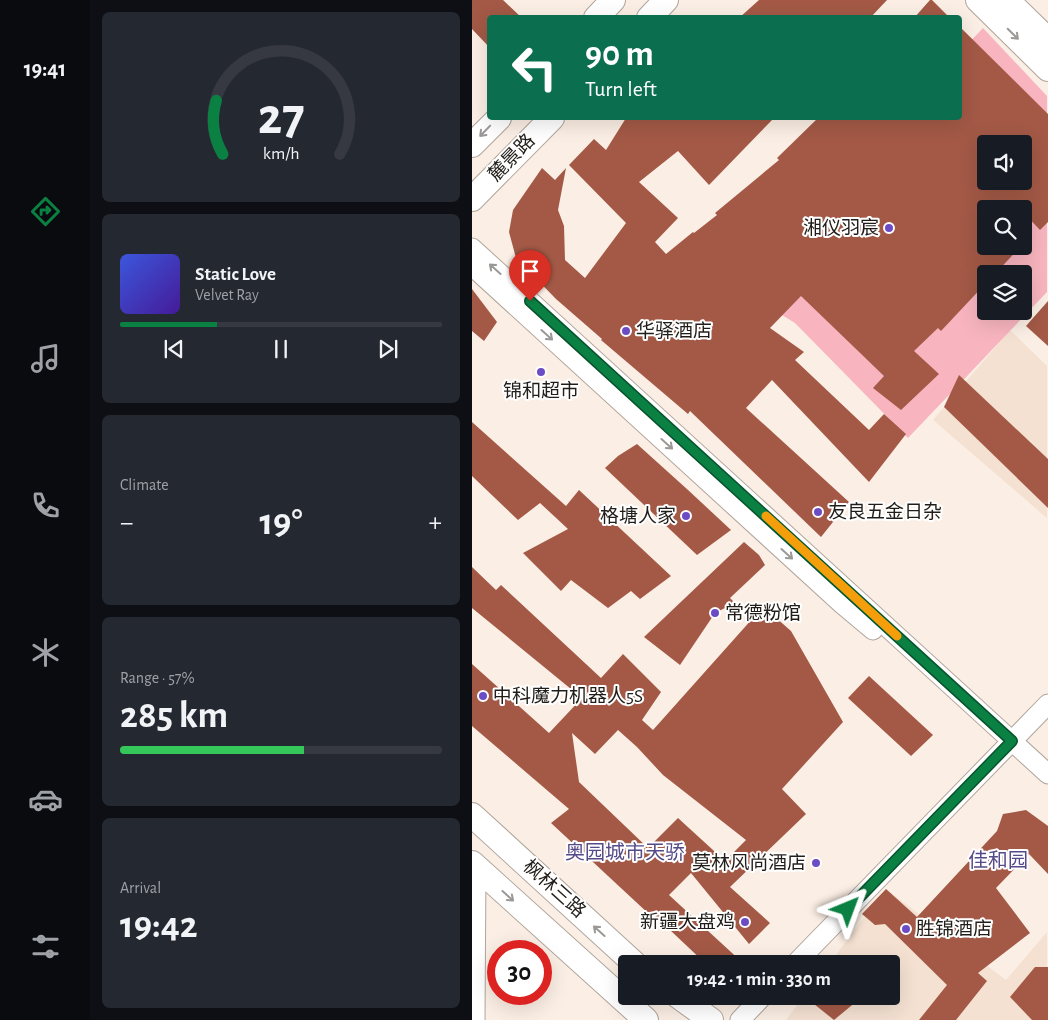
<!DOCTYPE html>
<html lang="en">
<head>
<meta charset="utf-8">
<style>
	body { margin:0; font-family:"Alegreya Sans","Noto Sans SC",sans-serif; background:#242831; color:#f1f3f6; height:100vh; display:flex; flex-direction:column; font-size:19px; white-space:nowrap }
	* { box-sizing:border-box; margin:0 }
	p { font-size:16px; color:#9ea1a6 }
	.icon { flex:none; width:28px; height:28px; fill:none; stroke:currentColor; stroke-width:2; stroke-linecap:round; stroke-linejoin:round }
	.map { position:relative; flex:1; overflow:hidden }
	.drawer { display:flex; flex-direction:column; gap:12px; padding:12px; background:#0d0f14; width:382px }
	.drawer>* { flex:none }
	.top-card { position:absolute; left:15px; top:15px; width:475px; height:105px; border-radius:5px; box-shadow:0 5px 20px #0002; background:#0b6e4f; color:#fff; overflow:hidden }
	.controls { position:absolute; left:505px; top:135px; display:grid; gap:10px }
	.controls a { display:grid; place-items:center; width:55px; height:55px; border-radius:5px; background:#171b24; box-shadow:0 5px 20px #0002; font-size:25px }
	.speed { position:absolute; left:15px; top:940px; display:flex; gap:10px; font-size:25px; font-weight:700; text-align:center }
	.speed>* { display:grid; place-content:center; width:65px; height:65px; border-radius:50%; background:#171b24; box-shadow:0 5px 20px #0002; line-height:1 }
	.speed .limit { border:8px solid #d22; background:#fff; color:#111 }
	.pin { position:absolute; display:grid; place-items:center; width:42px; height:42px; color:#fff; margin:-51px -21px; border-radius:50% 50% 50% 0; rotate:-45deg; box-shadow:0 0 5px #0007 }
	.pin .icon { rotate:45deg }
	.me { position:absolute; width:55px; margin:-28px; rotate:44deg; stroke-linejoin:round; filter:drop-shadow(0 0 4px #0008) }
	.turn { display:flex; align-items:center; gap:18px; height:105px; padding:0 15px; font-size:22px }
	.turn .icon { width:65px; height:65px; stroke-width:2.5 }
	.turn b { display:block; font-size:35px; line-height:42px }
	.big { font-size:38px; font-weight:700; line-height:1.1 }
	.drawer .card { flex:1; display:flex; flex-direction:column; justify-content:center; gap:8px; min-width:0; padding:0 18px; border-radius:8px; background:#242831 }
	.drawer .dial { align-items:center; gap:0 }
	.dial svg { height:130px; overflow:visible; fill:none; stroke:#363941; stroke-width:7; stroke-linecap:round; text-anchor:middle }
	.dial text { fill:#f1f3f6; stroke:none }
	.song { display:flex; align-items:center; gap:15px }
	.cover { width:60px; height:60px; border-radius:8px; background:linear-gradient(135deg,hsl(230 70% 55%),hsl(260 70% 35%)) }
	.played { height:5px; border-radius:2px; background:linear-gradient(90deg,#0b8043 30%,#363941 30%) }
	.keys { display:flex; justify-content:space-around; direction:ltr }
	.heat { display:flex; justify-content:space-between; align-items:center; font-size:28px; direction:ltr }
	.charge { height:8px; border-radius:4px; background:linear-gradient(90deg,#34c759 57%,#363941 0) }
	.trip { position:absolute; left:146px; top:955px; width:282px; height:50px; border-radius:5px; background:#171b24; box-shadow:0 5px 20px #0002; font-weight:700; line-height:50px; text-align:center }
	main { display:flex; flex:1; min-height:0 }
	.tabs { display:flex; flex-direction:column; width:90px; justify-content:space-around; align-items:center; background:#090b0e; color:#9ea1a6 }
	.tabs .icon { width:35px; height:35px }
	.tabs .active { color:#0b8043 }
	.tabs b { font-size:22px; color:#f1f3f6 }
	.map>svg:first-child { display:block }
	.built { fill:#f4e1d2 }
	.green { fill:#f8b5bf; fill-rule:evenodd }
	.building { fill:#a35946; fill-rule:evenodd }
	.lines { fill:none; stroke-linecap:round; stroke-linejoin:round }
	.minor-casing { stroke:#b0a59b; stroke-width:21 }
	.major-casing { stroke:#b0a59b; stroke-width:26 }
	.minor { stroke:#fff; stroke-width:19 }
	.major { stroke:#fff; stroke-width:24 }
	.oneway { stroke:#9b9998 }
	.route-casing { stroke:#07532c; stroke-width:12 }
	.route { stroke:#0b8043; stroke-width:9 }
	.slow { stroke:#f59e0b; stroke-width:9 }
	.poi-dot { fill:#6b4cc5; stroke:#fff; stroke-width:2 }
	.labels { text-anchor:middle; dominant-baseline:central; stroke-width:4; stroke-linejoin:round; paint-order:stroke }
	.street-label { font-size:19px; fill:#211d19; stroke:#fff }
	.poi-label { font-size:19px; fill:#211d19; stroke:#fff; text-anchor:start }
	.neighbourhood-label { font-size:20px; fill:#564b89; stroke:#fff }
</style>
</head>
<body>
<main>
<nav class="tabs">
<b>19:41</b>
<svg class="icon active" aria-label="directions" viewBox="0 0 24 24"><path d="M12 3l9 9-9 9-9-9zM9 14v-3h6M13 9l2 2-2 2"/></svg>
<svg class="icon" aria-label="music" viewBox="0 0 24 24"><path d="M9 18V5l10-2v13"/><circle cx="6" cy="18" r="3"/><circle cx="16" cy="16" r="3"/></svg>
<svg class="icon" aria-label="phone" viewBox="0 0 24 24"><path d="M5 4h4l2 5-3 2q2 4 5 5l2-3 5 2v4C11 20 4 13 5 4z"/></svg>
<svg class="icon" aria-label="climate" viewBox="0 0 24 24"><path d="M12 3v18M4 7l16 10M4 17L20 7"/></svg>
<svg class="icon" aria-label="car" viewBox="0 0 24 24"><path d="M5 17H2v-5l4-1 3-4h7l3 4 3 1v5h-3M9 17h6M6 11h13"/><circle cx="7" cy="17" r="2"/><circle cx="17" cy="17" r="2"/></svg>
<svg class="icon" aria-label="filters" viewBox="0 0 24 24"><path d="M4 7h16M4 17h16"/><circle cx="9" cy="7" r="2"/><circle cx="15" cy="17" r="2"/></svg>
</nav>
<section class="drawer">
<div class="card dial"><svg viewBox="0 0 100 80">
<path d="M14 69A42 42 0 1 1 86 69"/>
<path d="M14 69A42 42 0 0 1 10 36" stroke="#0b8043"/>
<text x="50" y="56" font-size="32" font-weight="700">27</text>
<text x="50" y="72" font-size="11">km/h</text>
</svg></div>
<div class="card">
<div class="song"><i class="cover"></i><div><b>Static Love</b><p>Velvet Ray</p></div></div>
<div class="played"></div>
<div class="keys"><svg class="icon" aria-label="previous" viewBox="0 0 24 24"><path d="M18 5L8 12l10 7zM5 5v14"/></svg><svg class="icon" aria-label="pause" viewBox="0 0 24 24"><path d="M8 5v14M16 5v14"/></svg><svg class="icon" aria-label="next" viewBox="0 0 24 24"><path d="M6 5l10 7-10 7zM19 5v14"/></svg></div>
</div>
<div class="card"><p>Climate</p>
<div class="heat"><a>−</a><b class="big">19°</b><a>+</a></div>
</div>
<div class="card"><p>Range · 57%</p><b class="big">285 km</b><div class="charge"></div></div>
<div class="card"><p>Arrival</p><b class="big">19:42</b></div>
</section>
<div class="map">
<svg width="576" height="1020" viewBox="0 0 576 1020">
	<rect width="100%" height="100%" fill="#fbeee4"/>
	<g class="built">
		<polygon points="538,330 575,366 575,518 461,420"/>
		<polygon points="414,889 534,980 575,932 575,1020 314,1020 332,996 420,996 420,964 357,964"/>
	</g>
	<path class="green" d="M511,28l64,68v196l-139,146 -113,-115 -59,-36 162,-169h62v-66zM514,144h37v37h-37zM514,209h37v37h-37zM514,274h37v37h-37z"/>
	<g class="building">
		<polygon points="0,0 31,0 50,18 18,18 18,48 0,29"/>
		<polygon points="287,0 415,0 398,18 267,18"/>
		<polygon points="458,0 460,0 478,18 442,18"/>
		<path d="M488,27l88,87v108l-8,8 -17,-18v-3h-37v37h35l-26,28h-9v9l-45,48 -3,-3 -24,23 25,23 -38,36 -28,-22 11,-12 -83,-80 -31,32 34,24 -9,8 74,70 15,-16 22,20 -37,48 -97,-102 -26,28 103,94 -28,35 -131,-126 -2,3 -87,-74 1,-1 -46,-40 -40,-41 -7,-26 4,-22 29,-42 13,12 11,-12 -8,42 6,16 1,34 20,18 41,-55 -57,-58 25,-26 12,11 20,-32h148l-65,67 -31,-34 -39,31 39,36 -23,24 11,12 27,-22 1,1 23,-18 -2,-2 64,-53 -2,-2 41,-40h142zM514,144h37v37h-37z"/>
		<polygon points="0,289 25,322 12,341 0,331"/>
		<polygon points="576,301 576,346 554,326"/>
		<polygon points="487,375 576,459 576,508 472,407"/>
		<polygon points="0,422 94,506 107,490 199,576 168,599 159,591 136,608 99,580 89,591 51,553 96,529 68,503 46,520 0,476"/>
		<polygon points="165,444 216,490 259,530 225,555 133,468 146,456"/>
		<polygon points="272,542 287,555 293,565 258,598 263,603 243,613 208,665 172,637"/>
		<path d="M0,567l24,23 5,-5 100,93 22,-24 38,38 -19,28 11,10 108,-121h5l25,22 52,91 -61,67 24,25 -76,73 40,36 -21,21 -58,-71 -22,22 75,69h-38l-54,-51 -2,2 -99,-92 18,-14 -97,-83v-62l77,69 33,-35 -110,-90zM146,730l19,17 26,28 83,65 -21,21 -47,-43 -30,30 -69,-66 -7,-49 23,21z"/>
		<polygon points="397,676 461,735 439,756 376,698"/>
		<polygon points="554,810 576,826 576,874 557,854 524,888 558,933 506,973 515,981 484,1020 447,1020 475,985 413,924 403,925 390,914 414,889 445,917 525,831 531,814"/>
		<polygon points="563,967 576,967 576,1020 560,1020 538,997"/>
		<polygon points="332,996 391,996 362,1020"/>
	</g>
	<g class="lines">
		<defs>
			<g id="minor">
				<polyline points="0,248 576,774"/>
				<polyline points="0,266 370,604 401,630"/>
				<polyline points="323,964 576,704"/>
				<polyline points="3,1020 4,866"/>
				<polyline points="268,1020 291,996"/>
			</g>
			<g id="major">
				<polyline points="506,0 576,69"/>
				<polyline points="535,0 576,40"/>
				<polyline points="124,18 141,0"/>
				<polyline points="177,18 194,0"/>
				<polyline points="0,145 27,118"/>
				<polyline points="0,199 80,118"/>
				<polyline points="0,815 163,964"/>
				<polyline points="0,863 174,1020"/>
				<polyline points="206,996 239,1020"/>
			</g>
		</defs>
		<use href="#minor" class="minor-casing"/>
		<use href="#major" class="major-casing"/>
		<use href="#minor" class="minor"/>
		<use href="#major" class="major"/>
	</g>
	<defs><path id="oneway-shaft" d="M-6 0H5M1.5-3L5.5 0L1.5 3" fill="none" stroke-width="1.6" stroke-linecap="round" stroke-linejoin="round" transform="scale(1.25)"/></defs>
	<g class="oneway">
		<use href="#oneway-shaft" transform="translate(541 34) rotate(45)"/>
		<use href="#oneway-shaft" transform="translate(13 131) rotate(134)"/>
		<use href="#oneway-shaft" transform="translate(23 269) rotate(-138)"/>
		<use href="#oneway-shaft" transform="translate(75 335) rotate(42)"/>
		<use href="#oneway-shaft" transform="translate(195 444) rotate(42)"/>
		<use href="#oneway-shaft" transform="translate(315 554) rotate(42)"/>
		<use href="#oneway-shaft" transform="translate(36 896) rotate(42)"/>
		<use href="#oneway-shaft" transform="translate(127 931) rotate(-138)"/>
	</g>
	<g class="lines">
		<defs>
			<polyline id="route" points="58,301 540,741 376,909"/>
		</defs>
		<use href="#route" class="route-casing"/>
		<use href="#route" class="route"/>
		<polyline class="slow" points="294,516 425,636"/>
	</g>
	<g class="poi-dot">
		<circle cx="417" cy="228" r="5"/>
		<circle cx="154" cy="331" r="5"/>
		<circle cx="69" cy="372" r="5"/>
		<circle cx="346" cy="512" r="5"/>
		<circle cx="214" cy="516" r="5"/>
		<circle cx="243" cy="613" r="5"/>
		<circle cx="11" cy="696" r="5"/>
		<circle cx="344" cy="863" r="5"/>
		<circle cx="273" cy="922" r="5"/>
		<circle cx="434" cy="929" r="5"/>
	</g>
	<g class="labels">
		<g class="street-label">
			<text transform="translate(40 158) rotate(-46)">麓景路</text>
			<text transform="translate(82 889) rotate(42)">枫林三路</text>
		</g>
		<g class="poi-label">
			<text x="407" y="228" text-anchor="end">湘仪羽宸</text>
			<text x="164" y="331">华驿酒店</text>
			<text x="69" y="391" text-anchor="middle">锦和超市</text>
			<text x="356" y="512">友良五金日杂</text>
			<text x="204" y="516" text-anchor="end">格塘人家</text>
			<text x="253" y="613">常德粉馆</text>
			<text x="21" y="696">中科魔力机器人5S</text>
			<text x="334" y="863" text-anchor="end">莫林风尚酒店</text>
			<text x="263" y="922" text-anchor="end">新疆大盘鸡</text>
			<text x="444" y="929">胜锦酒店</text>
		</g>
		<g class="neighbourhood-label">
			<text x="153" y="853">奥园城市天骄</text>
			<text x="526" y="861">佳和园</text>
		</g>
	</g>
</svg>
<div class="controls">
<a><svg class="icon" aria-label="sound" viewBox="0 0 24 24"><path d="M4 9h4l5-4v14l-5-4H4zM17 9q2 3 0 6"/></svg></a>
<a><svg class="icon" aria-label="search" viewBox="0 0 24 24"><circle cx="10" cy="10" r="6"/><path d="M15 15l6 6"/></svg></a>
<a><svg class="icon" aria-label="layers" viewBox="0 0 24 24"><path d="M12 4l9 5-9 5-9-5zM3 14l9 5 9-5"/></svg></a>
</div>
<div class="speed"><div class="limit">30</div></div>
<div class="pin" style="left:58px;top:301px;background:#d93025"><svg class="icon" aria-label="arrive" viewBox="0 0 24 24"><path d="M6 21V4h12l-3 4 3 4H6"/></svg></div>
<svg class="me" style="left:376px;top:909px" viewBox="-20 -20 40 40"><path d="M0-17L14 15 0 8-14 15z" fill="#0b8043" stroke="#fff" stroke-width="4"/></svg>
<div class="trip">19:42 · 1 min · 330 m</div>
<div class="top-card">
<div class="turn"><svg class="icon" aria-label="left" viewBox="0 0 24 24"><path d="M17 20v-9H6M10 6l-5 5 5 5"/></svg><div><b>90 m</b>Turn left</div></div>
</div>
</div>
</main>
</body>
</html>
